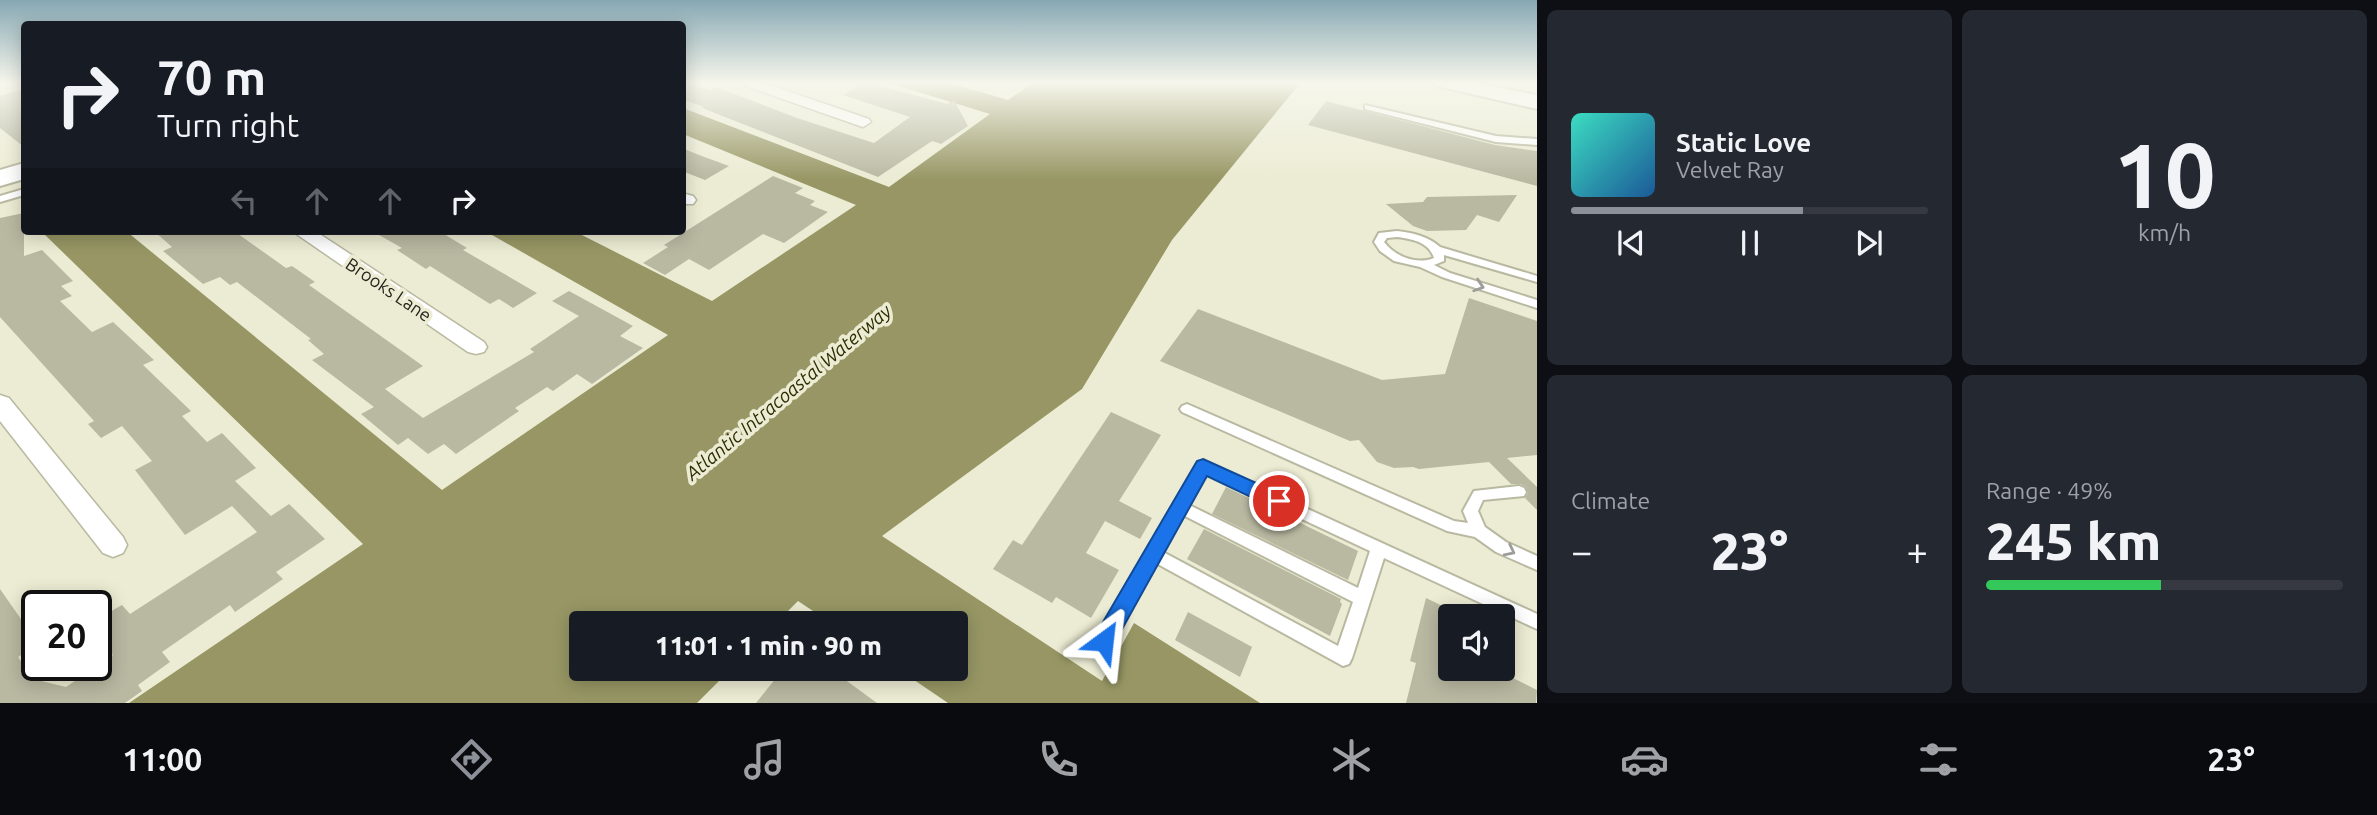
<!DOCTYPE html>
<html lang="en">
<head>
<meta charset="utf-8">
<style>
	body { margin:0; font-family:Ubuntu,sans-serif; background:#242831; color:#f1f3f6; height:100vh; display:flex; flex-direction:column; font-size:26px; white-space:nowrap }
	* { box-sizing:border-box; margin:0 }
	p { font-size:23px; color:#9ea1a6 }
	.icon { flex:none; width:38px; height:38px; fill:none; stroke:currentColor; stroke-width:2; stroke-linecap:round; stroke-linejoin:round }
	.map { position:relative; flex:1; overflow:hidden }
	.sheet { display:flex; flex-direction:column; gap:10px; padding:10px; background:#0d0f14; width:840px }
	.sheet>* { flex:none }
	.guide { position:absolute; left:21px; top:21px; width:665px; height:214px; border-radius:7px; box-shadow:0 4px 18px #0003; background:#171b24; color:#f1f3f6; overflow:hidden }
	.tools { position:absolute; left:1438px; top:604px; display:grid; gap:14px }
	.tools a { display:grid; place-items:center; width:77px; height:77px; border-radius:7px; background:#171b24; box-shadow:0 4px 18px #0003; font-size:35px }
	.speed { position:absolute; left:21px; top:590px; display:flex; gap:14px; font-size:35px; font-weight:700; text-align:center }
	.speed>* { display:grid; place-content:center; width:91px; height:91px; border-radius:50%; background:#171b24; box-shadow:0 4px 18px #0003; line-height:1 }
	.speed .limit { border:4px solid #111; border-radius:10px; background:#fff; color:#111 }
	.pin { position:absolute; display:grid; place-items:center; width:60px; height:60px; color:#fff; margin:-30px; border:4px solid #fff; border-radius:50%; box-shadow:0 2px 7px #0007 }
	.me { position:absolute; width:77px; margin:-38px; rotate:30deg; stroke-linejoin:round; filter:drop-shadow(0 0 5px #0008) }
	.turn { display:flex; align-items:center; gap:24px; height:147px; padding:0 21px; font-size:32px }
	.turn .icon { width:91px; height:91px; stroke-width:2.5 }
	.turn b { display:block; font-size:49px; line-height:60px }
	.lanes { display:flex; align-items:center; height:66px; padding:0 21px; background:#0003; justify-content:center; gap:35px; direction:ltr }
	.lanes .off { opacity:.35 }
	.big { font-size:52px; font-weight:800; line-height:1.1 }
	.sheet .widget { flex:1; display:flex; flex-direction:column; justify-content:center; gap:10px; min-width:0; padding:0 24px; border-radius:10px; background:#242831 }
	.sheet .dial { align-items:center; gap:0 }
	.dial b { font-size:91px; line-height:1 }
	.song { display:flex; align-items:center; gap:21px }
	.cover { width:84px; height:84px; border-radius:10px; background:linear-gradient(135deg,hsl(170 70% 55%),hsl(210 70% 35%)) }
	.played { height:7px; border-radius:4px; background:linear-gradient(90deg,#8c9099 65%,#363941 65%) }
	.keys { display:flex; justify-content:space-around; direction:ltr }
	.heat { display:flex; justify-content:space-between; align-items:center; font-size:38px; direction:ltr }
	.charge { height:10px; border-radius:5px; background:linear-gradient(90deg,#34c759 49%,#363941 0) }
	.sheet .tiles { flex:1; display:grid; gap:10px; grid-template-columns:repeat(2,1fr) }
	.trip { position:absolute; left:569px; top:611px; width:399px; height:70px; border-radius:7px; background:#171b24; box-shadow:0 4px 18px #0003; font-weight:800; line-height:70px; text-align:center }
	.menu { display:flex; height:112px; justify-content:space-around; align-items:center; background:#090b0e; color:#9ea1a6 }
	.menu .icon { width:49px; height:49px }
	.menu .current { color:#8c9099 }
	.menu b { font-size:32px; color:#f1f3f6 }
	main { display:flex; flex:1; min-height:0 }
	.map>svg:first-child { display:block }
	.water { fill:#979664 }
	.building { fill:#b9b9a2 }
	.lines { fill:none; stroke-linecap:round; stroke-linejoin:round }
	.service-casing { stroke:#b9b9a2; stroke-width:4 }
	.minor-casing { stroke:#b9b9a2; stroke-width:3 }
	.secondary-casing { stroke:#b9b9a2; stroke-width:4 }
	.service { fill:#fff; fill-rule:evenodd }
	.minor { fill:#fff; fill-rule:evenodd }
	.secondary { fill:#fff; fill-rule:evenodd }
	.oneway { stroke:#9d9d99 }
	.route { fill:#1a73e8; stroke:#114b97; stroke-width:2 }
	.labels { text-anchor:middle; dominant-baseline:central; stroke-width:7; stroke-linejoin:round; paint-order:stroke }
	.street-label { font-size:18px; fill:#26261d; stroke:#ececd4 }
	.water-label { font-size:19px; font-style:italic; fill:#2e2d02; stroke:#ececd4 }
</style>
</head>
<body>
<main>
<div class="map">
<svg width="1537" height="703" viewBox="0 0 1537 703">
	<rect width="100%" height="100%" fill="#ececd4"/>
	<polygon class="water" points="886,82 947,82 1008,100 1034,82 1301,82 1172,240 1082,389 882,536 1102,681 1134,623 1260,703 948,703 898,669 956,668 956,623 831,623 798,601 776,623 581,623 581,668 731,669 697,703 129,703 363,544 43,233 50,231 126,231 442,490 668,335 485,231 574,231 712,301 856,205 683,134 683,108 889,187 990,114"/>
	<g class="building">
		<polygon points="682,82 711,90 716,87 797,118 874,143 910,117 843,95 866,82 947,104 954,100 968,126 941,144 932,141 878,177 702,108 704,107 682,99"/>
		<polygon points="24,89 24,147 0,128 0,96"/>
		<polygon points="1326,101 1495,145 1537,151 1537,186 1308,125"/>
		<polygon points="682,148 699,155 729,166 705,180 682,171"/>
		<polygon points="773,176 803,188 795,193 815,201 810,205 828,212 784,243 763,234 709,270 689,259 665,275 643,263 668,247 664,245"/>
		<polygon points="1517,195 1499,222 1477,215 1466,230 1427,231 1413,226 1386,204 1423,202 1427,197"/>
		<polygon points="24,213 24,256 42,250 73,281 61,286 72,296 60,301 92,332 113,322 154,360 143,365 191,411 182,416 207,442 222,433 256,468 235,481 271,516 289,504 325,539 276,572 283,579 235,612 230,605 162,652 170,662 138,685 142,691 125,703 0,703 0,589 37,642 37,645 18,657 33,679 66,687 113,655 96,634 96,629 113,610 122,605 130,614 257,532 232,506 185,535 135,470 152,461 122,426 101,438 88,424 94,421 0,317 0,218"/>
		<polygon points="154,231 234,231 286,268 292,266 315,282 309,285 423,366 385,389 423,418 534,352 530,349 579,316 552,301 569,291 633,326 620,336 643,348 592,384 577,374 553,391 547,387 515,408 519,411 456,454 444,444 428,454 408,438 398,445 361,414 374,407 312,360 324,354 308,340 311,339 237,282 230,285 220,277 203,284 163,251 172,247"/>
		<polygon points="372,231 439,231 467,248 463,250 537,293 513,308 499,299 490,304 430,266 426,269 397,250 402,248"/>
		<polygon points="1469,298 1537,321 1537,455 1507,458 1537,487 1537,510 1525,498 1528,493 1526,487 1520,484 1511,484 1489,462 1419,469 1413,467 1394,468 1377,462 1359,440 1350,441 1160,361 1198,309 1382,380 1445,374"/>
		<polygon points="1111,412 1161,435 1119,501 1152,518 1140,539 1105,521 1086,553 1119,570 1091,618 1056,597 1052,603 993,569 1013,540 1022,545"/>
		<polygon points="1226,487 1358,551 1348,580 1212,514"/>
		<polygon points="1204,529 1341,599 1340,602 1342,604 1330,636 1187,559"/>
		<polygon points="1426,598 1451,610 1451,668 1506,668 1505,674 1537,690 1536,703 1406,703 1416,663 1410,661"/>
		<polygon points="1188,612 1252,647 1240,677 1175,640"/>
		<polygon points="784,668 829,668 877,703 756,703"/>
	</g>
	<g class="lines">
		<defs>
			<g id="service">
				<polygon points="1365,105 1496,136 1537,139 1537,145 1496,142 1365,109"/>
				<polygon points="24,189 24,195 0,202 0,196"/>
				<path d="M1397,231c16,2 31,5 43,16l97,29v6l-93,-27v6l-10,4 16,8 87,27v8l-95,-31 -22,-10 -26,-6 -14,-10 -6,-9 5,-9zM1397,237c15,2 32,5 37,21 -18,7 -38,-1 -50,-16l3,-4z"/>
				<polygon points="1187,404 1454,521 1468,523 1463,511 1474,491 1519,486 1524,488 1526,492 1524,496 1483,500 1478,511 1485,527 1506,542 1537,556 1537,570 1496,552 1475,537 1447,531 1182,412 1180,409 1182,406"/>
				<path d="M1203,461l334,153v15l-153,-71 -32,100 -3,6 -6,2 -187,-103 -46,84 -6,2 -6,-2 -3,-6 3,-6 100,-173zM1206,474l164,77 -12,37 -169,-83zM1183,515l170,87 -15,44 -175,-94z"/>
			</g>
			<g id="minor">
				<polygon points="741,82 761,82 869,119 871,122 863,127 857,125 743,85"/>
				<polygon points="682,193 693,196 696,200 693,204 682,204"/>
				<polygon points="292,231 315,231 484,342 487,347 484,352 476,354 468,352"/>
				<polygon points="0,395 9,398 123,537 127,545 123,553 113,557 103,553 0,421"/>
			</g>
			<g id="secondary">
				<polygon points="1433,82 1472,82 1537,95 1537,109 1437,86"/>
				<polygon points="24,163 24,179 0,186 0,170"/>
			</g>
		</defs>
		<use href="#service" class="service-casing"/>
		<use href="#minor" class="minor-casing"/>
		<use href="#secondary" class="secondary-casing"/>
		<use href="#service" class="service"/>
		<use href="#minor" class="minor"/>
		<use href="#secondary" class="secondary"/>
	</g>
	<defs><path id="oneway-chevron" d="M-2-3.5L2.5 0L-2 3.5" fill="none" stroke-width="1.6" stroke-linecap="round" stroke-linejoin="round" transform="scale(1.75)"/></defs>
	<g class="oneway">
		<use href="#oneway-chevron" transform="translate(1479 286) rotate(18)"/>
		<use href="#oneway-chevron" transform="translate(1510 551) rotate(27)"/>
	</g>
	<linearGradient id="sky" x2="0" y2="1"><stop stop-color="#87a8b3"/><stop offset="0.46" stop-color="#f6f6ec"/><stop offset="1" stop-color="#f6f6ec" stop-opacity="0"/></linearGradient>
	<rect width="1537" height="180" fill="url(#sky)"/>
	<polygon class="route" points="1203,459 1285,496 1288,501 1285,507 1279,509 1272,507 1207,476 1111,649 1104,652 1096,649 1092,641 1096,634 1197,461"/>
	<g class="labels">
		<g class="street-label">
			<text transform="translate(389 289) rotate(34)">Brooks Lane</text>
		</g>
		<g class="water-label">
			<text transform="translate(788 392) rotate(-40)">Atlantic Intracoastal Waterway</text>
		</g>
	</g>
</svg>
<div class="tools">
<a><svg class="icon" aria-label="sound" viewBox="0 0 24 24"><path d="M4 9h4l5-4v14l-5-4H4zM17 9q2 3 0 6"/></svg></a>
</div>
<div class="speed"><div class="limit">20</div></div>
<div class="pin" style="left:1279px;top:501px;background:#d93025"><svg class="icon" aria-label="arrive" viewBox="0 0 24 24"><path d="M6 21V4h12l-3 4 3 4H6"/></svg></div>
<svg class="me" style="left:1104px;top:641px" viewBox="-20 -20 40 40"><path d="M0-17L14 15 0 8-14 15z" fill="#1a73e8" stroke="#fff" stroke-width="4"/></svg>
<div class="trip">11:01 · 1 min · 90 m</div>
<div class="guide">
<div class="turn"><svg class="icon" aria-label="right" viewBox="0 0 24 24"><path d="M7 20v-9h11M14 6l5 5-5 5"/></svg><div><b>70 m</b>Turn right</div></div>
<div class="lanes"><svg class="icon off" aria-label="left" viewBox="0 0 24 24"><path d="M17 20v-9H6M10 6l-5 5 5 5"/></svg><svg class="icon off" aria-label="ahead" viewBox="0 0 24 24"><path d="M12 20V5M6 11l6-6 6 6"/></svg><svg class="icon off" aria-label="ahead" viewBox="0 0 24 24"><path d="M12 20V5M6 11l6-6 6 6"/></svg><svg class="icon" aria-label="right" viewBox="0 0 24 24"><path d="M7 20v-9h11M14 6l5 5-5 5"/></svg></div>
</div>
</div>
<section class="sheet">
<div class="tiles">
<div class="widget">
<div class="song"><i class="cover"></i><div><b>Static Love</b><p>Velvet Ray</p></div></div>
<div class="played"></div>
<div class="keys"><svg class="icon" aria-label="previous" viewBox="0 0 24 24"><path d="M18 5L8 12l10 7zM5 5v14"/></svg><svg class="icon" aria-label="pause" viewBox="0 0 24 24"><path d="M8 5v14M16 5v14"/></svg><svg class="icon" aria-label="next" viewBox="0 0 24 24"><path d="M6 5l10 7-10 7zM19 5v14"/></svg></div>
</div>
<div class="widget dial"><b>10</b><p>km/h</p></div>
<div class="widget"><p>Climate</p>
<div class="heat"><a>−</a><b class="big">23°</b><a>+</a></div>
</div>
<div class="widget"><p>Range · 49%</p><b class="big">245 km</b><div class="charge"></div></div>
</div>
</section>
</main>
<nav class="menu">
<b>11:00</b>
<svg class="icon current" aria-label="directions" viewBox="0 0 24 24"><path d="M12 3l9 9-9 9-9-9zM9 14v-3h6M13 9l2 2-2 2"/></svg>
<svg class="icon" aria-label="music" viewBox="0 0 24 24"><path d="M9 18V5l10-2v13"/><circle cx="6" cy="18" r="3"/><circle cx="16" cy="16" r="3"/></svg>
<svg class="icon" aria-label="phone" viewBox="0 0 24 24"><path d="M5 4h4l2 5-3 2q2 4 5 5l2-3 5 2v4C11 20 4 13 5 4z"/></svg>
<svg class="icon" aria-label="climate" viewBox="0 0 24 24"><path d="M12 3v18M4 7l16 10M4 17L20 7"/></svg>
<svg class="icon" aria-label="car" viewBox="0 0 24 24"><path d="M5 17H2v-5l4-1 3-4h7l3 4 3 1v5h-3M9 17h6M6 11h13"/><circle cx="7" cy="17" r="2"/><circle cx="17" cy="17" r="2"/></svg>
<svg class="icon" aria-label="filters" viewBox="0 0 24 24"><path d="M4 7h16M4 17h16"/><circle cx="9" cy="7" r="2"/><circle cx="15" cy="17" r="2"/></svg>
<b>23°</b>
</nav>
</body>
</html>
